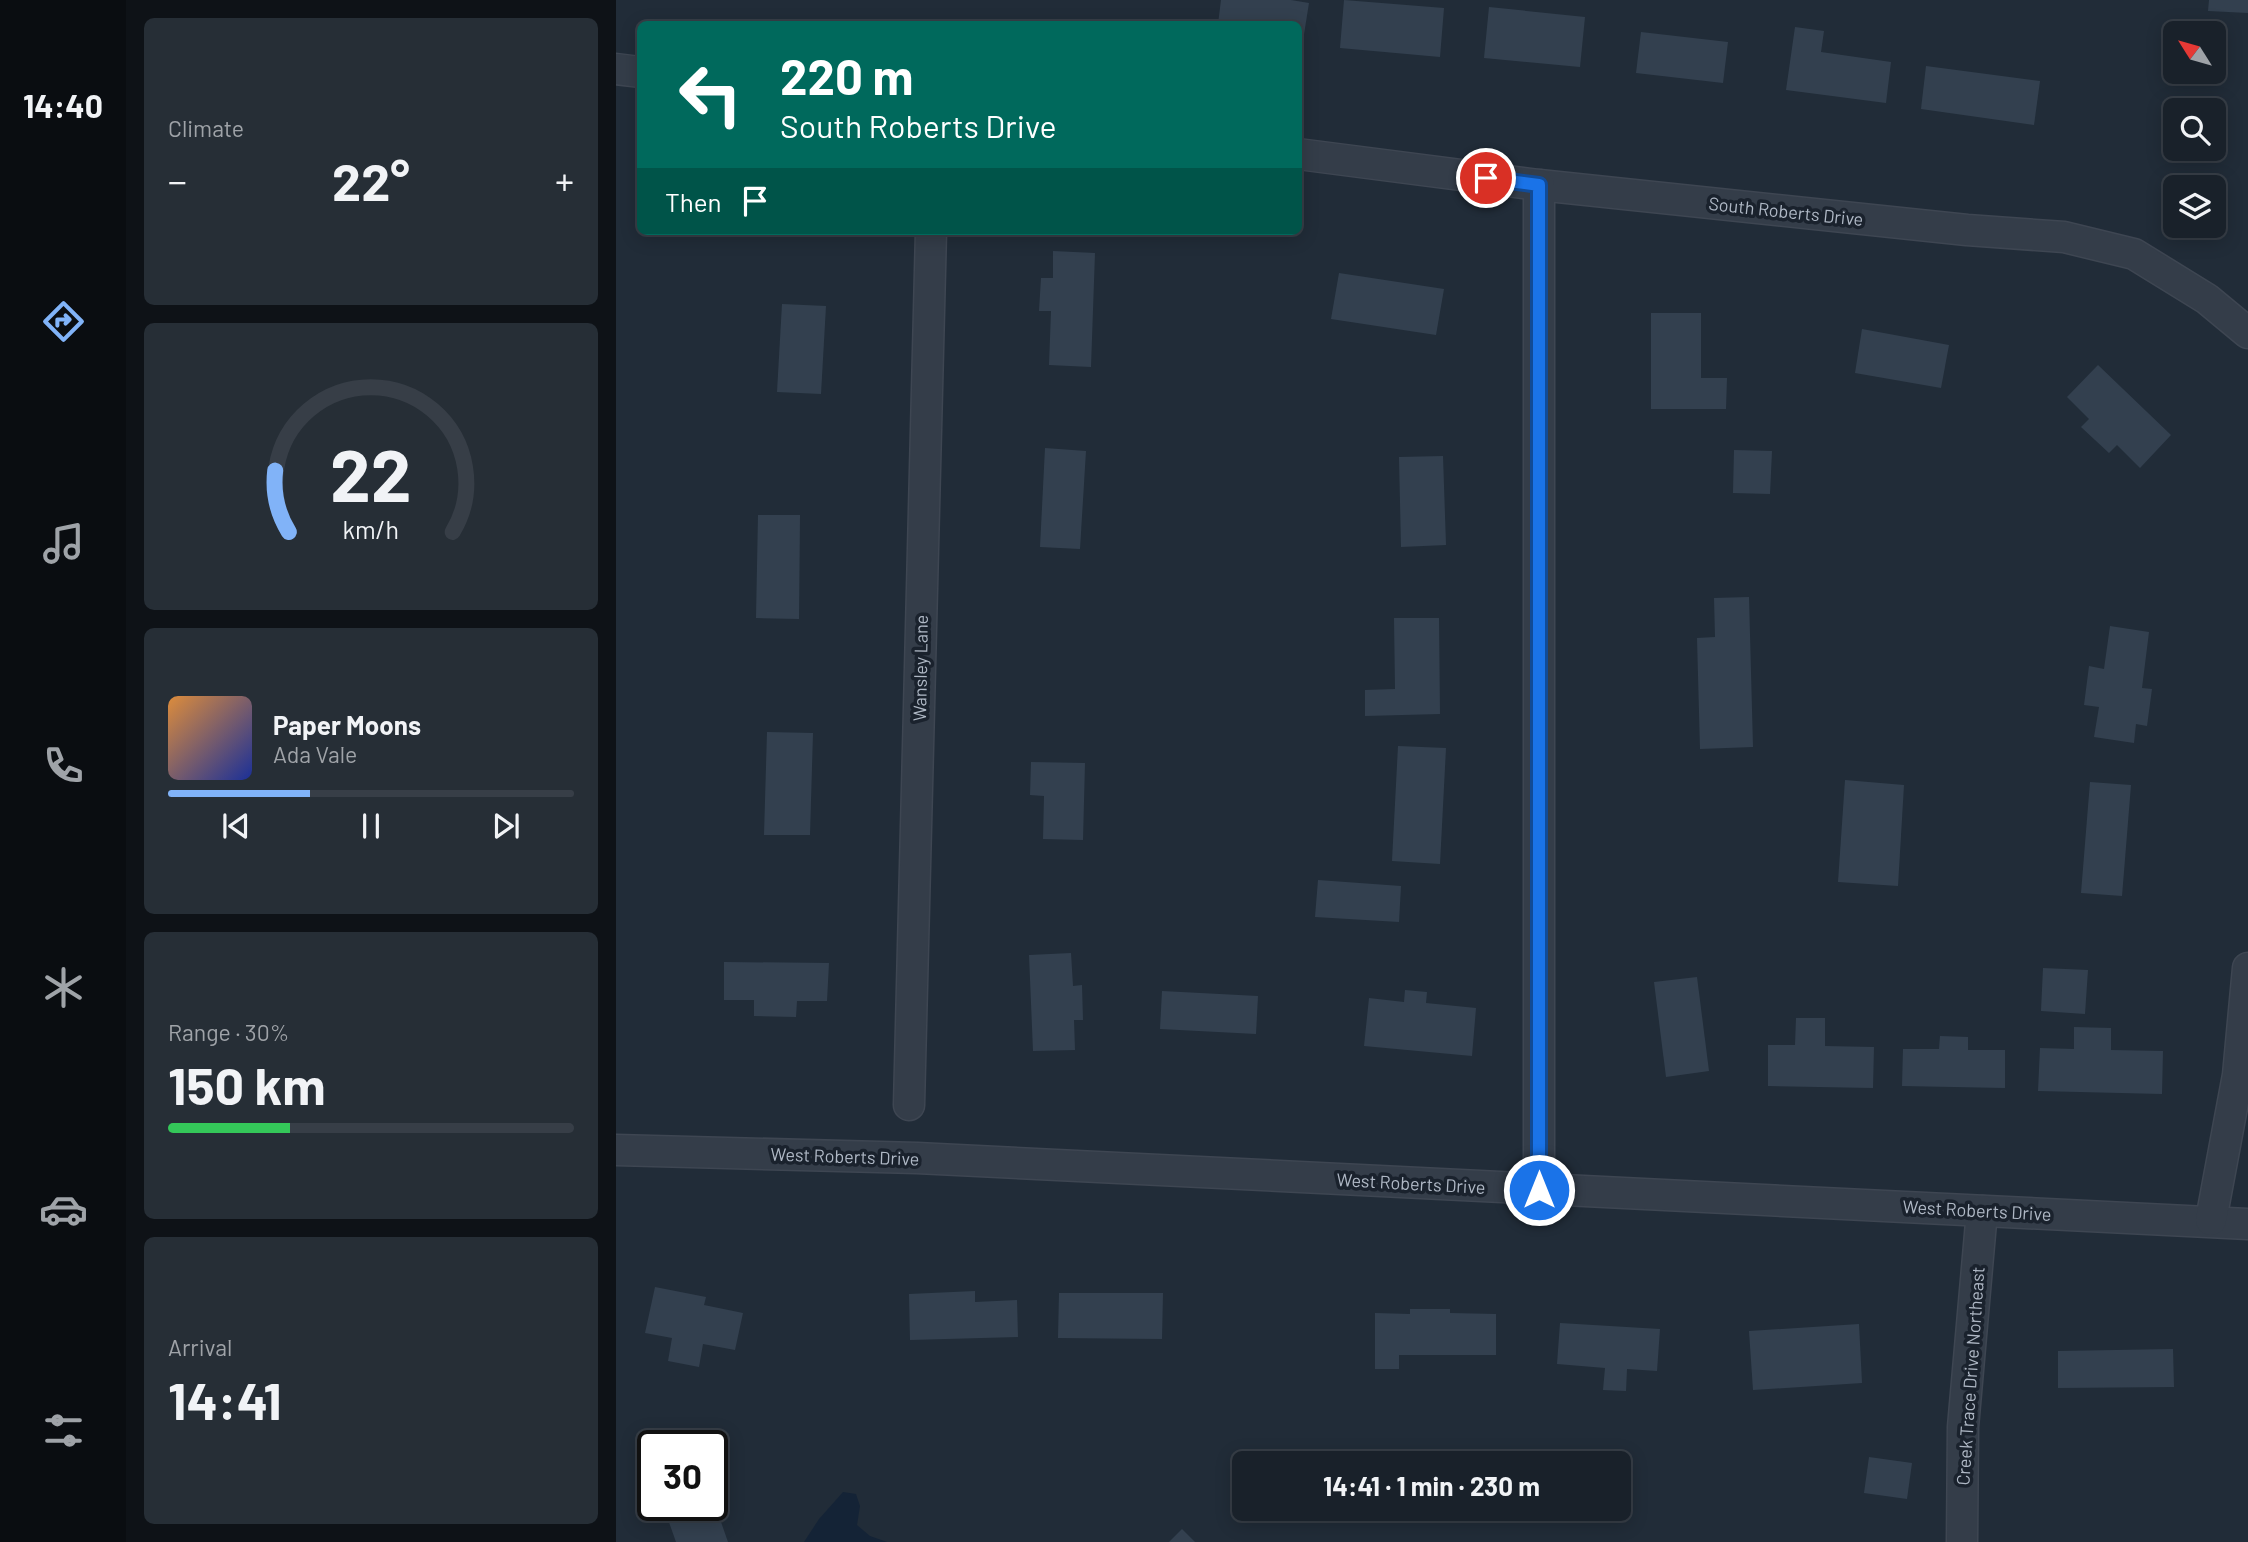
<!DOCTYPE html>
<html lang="en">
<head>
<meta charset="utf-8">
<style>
	body { margin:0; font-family:Barlow,sans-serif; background:#262e36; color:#f1f3f6; height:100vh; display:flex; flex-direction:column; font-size:26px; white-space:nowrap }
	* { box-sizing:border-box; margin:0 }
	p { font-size:23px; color:#9fa3a8 }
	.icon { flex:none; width:38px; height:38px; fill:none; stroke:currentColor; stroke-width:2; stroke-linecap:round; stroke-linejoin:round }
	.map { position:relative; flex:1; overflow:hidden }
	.panel { display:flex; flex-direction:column; gap:18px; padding:18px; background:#0e1217; width:490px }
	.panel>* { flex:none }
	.banner { position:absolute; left:21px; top:21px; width:665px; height:214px; border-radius:10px; box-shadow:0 4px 18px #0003,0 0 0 2px #373e47; background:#00695c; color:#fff; overflow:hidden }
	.needle { width:46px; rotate:307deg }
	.buttons { position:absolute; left:1547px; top:21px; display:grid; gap:14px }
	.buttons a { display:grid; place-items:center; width:63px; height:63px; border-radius:10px; background:#19212a; box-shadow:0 4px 18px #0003,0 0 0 2px #373e47; font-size:35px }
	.speed { position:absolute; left:21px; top:1430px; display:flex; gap:14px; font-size:35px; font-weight:700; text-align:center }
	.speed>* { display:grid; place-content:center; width:91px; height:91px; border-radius:50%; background:#19212a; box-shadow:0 4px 18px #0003,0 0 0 2px #373e47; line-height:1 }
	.speed .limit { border:4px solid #111; border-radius:10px; background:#fff; color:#111 }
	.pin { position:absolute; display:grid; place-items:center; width:60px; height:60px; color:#fff; margin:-30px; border:4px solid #fff; border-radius:50%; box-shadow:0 2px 7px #0007 }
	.me { position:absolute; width:77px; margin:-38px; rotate:0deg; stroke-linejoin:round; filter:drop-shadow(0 0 5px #0008) }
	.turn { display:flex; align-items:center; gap:24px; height:147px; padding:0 28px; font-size:32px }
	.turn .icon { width:91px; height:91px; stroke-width:2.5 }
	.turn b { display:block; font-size:49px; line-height:60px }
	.then { display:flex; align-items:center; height:66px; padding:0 28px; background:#0003; gap:14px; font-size:26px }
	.big { font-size:52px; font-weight:700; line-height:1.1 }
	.panel .widget { flex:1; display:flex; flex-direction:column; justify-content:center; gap:10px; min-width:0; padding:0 24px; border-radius:10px; background:#262e36 }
	.panel .dial { align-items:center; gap:0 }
	.dial svg { height:182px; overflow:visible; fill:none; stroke:#373e47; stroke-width:7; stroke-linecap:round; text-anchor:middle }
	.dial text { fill:#f1f3f6; stroke:none }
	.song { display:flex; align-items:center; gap:21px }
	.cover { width:84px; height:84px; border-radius:10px; background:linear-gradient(135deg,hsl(30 70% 55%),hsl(230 70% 35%)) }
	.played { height:7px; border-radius:4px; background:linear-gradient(90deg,#81b3f8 35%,#373e47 35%) }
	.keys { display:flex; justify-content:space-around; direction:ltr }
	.heat { display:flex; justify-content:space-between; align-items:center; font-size:38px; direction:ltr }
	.charge { height:10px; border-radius:5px; background:linear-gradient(90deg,#34c759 30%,#373e47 0) }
	.trip { position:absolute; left:616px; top:1451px; width:399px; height:70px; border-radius:10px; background:#19212a; box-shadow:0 4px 18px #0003,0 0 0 2px #373e47; font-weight:700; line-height:70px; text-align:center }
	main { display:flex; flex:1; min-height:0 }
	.menu { display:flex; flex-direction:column; width:126px; justify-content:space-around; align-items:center; background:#0a0d11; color:#9fa3a8 }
	.menu .icon { width:49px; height:49px }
	.menu .selected { color:#81b3f8 }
	.menu b { font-size:32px; color:#f1f3f6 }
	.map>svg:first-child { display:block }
	.water { fill:#142336 }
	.building { fill:#33404f }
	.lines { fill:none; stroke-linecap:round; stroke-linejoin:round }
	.minor-casing { stroke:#3e4652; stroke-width:33 }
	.minor { stroke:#343d49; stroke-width:30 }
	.route-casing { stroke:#114b97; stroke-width:18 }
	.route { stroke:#1a73e8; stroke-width:12 }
	.labels { text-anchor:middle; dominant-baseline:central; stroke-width:7; stroke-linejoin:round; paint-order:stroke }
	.street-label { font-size:18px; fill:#afb8c5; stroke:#1a222d }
</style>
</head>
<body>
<main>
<nav class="menu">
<b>14:40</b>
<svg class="icon selected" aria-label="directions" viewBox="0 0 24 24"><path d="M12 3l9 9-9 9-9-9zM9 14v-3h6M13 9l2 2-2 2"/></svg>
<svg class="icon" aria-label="music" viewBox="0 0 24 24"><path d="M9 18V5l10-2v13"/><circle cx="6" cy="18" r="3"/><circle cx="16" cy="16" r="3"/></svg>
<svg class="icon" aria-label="phone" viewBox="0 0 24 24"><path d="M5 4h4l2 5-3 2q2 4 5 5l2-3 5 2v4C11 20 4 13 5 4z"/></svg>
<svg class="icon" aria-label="climate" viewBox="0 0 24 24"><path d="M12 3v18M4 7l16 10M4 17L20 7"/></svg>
<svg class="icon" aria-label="car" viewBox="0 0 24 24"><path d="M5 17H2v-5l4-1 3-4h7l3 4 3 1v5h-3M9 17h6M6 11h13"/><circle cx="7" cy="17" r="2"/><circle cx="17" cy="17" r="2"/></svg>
<svg class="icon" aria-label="filters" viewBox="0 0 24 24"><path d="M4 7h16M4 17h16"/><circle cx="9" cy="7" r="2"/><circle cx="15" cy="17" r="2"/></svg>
</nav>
<section class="panel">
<div class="widget"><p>Climate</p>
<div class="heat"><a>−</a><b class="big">22°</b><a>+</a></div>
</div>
<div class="widget dial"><svg viewBox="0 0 100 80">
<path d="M14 69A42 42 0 1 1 86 69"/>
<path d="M14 69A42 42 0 0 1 8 42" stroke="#81b3f8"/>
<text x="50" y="56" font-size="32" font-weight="700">22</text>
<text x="50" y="72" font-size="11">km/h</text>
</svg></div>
<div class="widget">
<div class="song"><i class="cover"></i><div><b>Paper Moons</b><p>Ada Vale</p></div></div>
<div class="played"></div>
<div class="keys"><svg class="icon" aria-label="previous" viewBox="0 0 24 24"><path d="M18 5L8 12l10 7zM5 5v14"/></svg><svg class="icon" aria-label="pause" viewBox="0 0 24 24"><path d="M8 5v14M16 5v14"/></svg><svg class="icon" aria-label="next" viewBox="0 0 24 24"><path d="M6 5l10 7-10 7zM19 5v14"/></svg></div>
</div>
<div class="widget"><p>Range · 30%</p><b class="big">150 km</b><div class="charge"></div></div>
<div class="widget"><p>Arrival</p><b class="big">14:41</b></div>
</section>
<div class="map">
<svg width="1632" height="1542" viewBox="0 0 1632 1542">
	<rect width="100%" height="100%" fill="#212c38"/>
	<polygon class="water" points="227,1492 240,1494 244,1506 241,1525 254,1536 271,1542 188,1542 203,1519"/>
	<g class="building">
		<polygon points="605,0 675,0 693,3 686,47 682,46 682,24 602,24"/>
		<polygon points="728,0 828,8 824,57 724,48"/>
		<polygon points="1593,0 1632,0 1632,13 1592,11"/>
		<polygon points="873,7 969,17 964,67 868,58"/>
		<polygon points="1179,27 1208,31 1205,52 1275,62 1270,103 1170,90"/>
		<polygon points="1025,32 1112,42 1107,83 1020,73"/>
		<polygon points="1310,66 1424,81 1418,125 1305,109"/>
		<polygon points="437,251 479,253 475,367 433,365 435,311 423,311 425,278 437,278"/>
		<polygon points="723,273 828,289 820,335 715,319"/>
		<polygon points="166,304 210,306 205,394 161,392"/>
		<polygon points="1035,313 1085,313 1085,378 1111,378 1110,409 1035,409"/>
		<polygon points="1246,329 1333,345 1325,388 1239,373"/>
		<polygon points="1482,365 1555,435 1524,468 1501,445 1493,453 1465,427 1473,419 1451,397"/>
		<polygon points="429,448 470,451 464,549 424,547"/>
		<polygon points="1118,450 1156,451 1154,494 1117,493"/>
		<polygon points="827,456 830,545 785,547 783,457"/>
		<polygon points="142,515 184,515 183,619 140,618"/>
		<polygon points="1133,597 1137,747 1084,749 1081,638 1099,637 1098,598"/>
		<polygon points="778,618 823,618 824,714 749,716 749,690 779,689"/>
		<polygon points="1494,626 1533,632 1526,688 1536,689 1531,726 1520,724 1518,743 1478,737 1483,707 1468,705 1473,666 1488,669"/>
		<polygon points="151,732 197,733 194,835 148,835"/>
		<polygon points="782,746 830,748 824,864 776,861"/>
		<polygon points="415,762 469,763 467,840 427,839 428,796 414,795"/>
		<polygon points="1229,780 1288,785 1282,886 1222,882"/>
		<polygon points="1474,782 1515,785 1506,896 1465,893"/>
		<polygon points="702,880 785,886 783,922 699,917"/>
		<polygon points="455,953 457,986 466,985 467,1020 458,1020 459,1050 417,1051 413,955"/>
		<polygon points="108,962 213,963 211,1001 181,1001 180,1017 138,1016 138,1000 108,1000"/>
		<polygon points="1427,968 1472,970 1469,1014 1425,1011"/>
		<polygon points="1081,977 1093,1071 1050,1077 1038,982"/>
		<polygon points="789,990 811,992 810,1003 860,1008 856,1056 748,1046 753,998 788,1002"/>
		<polygon points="546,991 642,996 640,1034 544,1029"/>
		<polygon points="1180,1018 1209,1018 1209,1046 1258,1047 1257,1088 1152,1086 1152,1045 1179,1045"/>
		<polygon points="1458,1027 1495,1028 1495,1050 1547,1051 1546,1094 1422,1091 1424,1048 1458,1049"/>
		<polygon points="1324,1036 1352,1037 1352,1050 1389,1050 1389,1088 1286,1086 1287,1049 1323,1049"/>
		<polygon points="39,1287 90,1297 88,1305 127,1313 119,1350 87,1344 83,1367 52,1361 56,1338 29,1333"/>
		<polygon points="359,1291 359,1302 401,1300 402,1337 294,1340 293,1294"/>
		<polygon points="443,1293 547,1293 546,1339 442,1338"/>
		<polygon points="794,1309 834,1309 834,1313 880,1314 880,1355 783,1355 783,1369 759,1369 759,1313 794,1314"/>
		<polygon points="944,1323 1044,1329 1041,1371 1011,1369 1010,1391 987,1390 989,1368 941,1364"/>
		<polygon points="1243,1324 1246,1383 1137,1390 1133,1331"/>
		<polygon points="1557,1349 1558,1387 1442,1388 1442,1351"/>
		<polygon points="1253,1457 1296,1463 1291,1499 1248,1493"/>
		<polygon points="97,1499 112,1542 60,1542 49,1511 66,1505 96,1505"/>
		<polygon points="566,1529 579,1542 553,1542"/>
	</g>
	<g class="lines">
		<defs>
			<g id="minor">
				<polyline points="0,69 24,72"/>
				<polyline points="682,154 923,185 1351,230 1448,237 1518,254 1591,299 1632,333"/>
				<polyline points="923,185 923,1190"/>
				<polyline points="293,1105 315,231"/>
				<polyline points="0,1150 301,1158 1632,1224"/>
				<polyline points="1595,1220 1622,1075 1632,968"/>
				<polyline points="1346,1542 1347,1427 1366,1211"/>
			</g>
		</defs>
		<use href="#minor" class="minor-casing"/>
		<use href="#minor" class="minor"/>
	</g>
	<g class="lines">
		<defs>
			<polyline id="route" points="870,178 923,185 923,1190"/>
		</defs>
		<use href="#route" class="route-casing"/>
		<use href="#route" class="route"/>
	</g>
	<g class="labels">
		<g class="street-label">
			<text transform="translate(1170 211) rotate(6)">South Roberts Drive</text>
			<text transform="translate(304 668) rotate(-89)">Wansley Lane</text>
			<text transform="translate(229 1156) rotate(2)">West Roberts Drive</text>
			<text transform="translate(795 1183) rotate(3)">West Roberts Drive</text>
			<text transform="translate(1361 1210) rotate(3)">West Roberts Drive</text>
			<text transform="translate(1354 1376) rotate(-86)">Creek Trace Drive Northeast</text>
		</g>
	</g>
</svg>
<div class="buttons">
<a><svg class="needle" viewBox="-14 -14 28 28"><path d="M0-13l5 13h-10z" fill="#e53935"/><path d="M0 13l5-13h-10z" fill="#9fa3a8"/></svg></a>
<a><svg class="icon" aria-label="search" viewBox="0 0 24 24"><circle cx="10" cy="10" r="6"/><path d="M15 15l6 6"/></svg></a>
<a><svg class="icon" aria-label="layers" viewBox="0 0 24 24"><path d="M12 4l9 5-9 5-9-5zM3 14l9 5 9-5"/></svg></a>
</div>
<div class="speed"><div class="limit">30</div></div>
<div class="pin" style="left:870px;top:178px;background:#d93025"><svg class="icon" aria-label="arrive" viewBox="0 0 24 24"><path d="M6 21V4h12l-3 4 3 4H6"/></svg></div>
<svg class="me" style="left:923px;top:1190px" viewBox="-20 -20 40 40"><circle r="17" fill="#1a73e8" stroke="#fff" stroke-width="3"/><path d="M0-11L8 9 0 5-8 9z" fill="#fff"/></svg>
<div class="trip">14:41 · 1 min · 230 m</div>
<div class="banner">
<div class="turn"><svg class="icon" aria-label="left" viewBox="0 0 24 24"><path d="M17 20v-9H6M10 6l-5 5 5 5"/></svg><div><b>220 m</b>South Roberts Drive</div></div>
<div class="then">Then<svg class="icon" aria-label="arrive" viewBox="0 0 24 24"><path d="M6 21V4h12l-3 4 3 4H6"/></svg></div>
</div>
</div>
</main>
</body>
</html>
